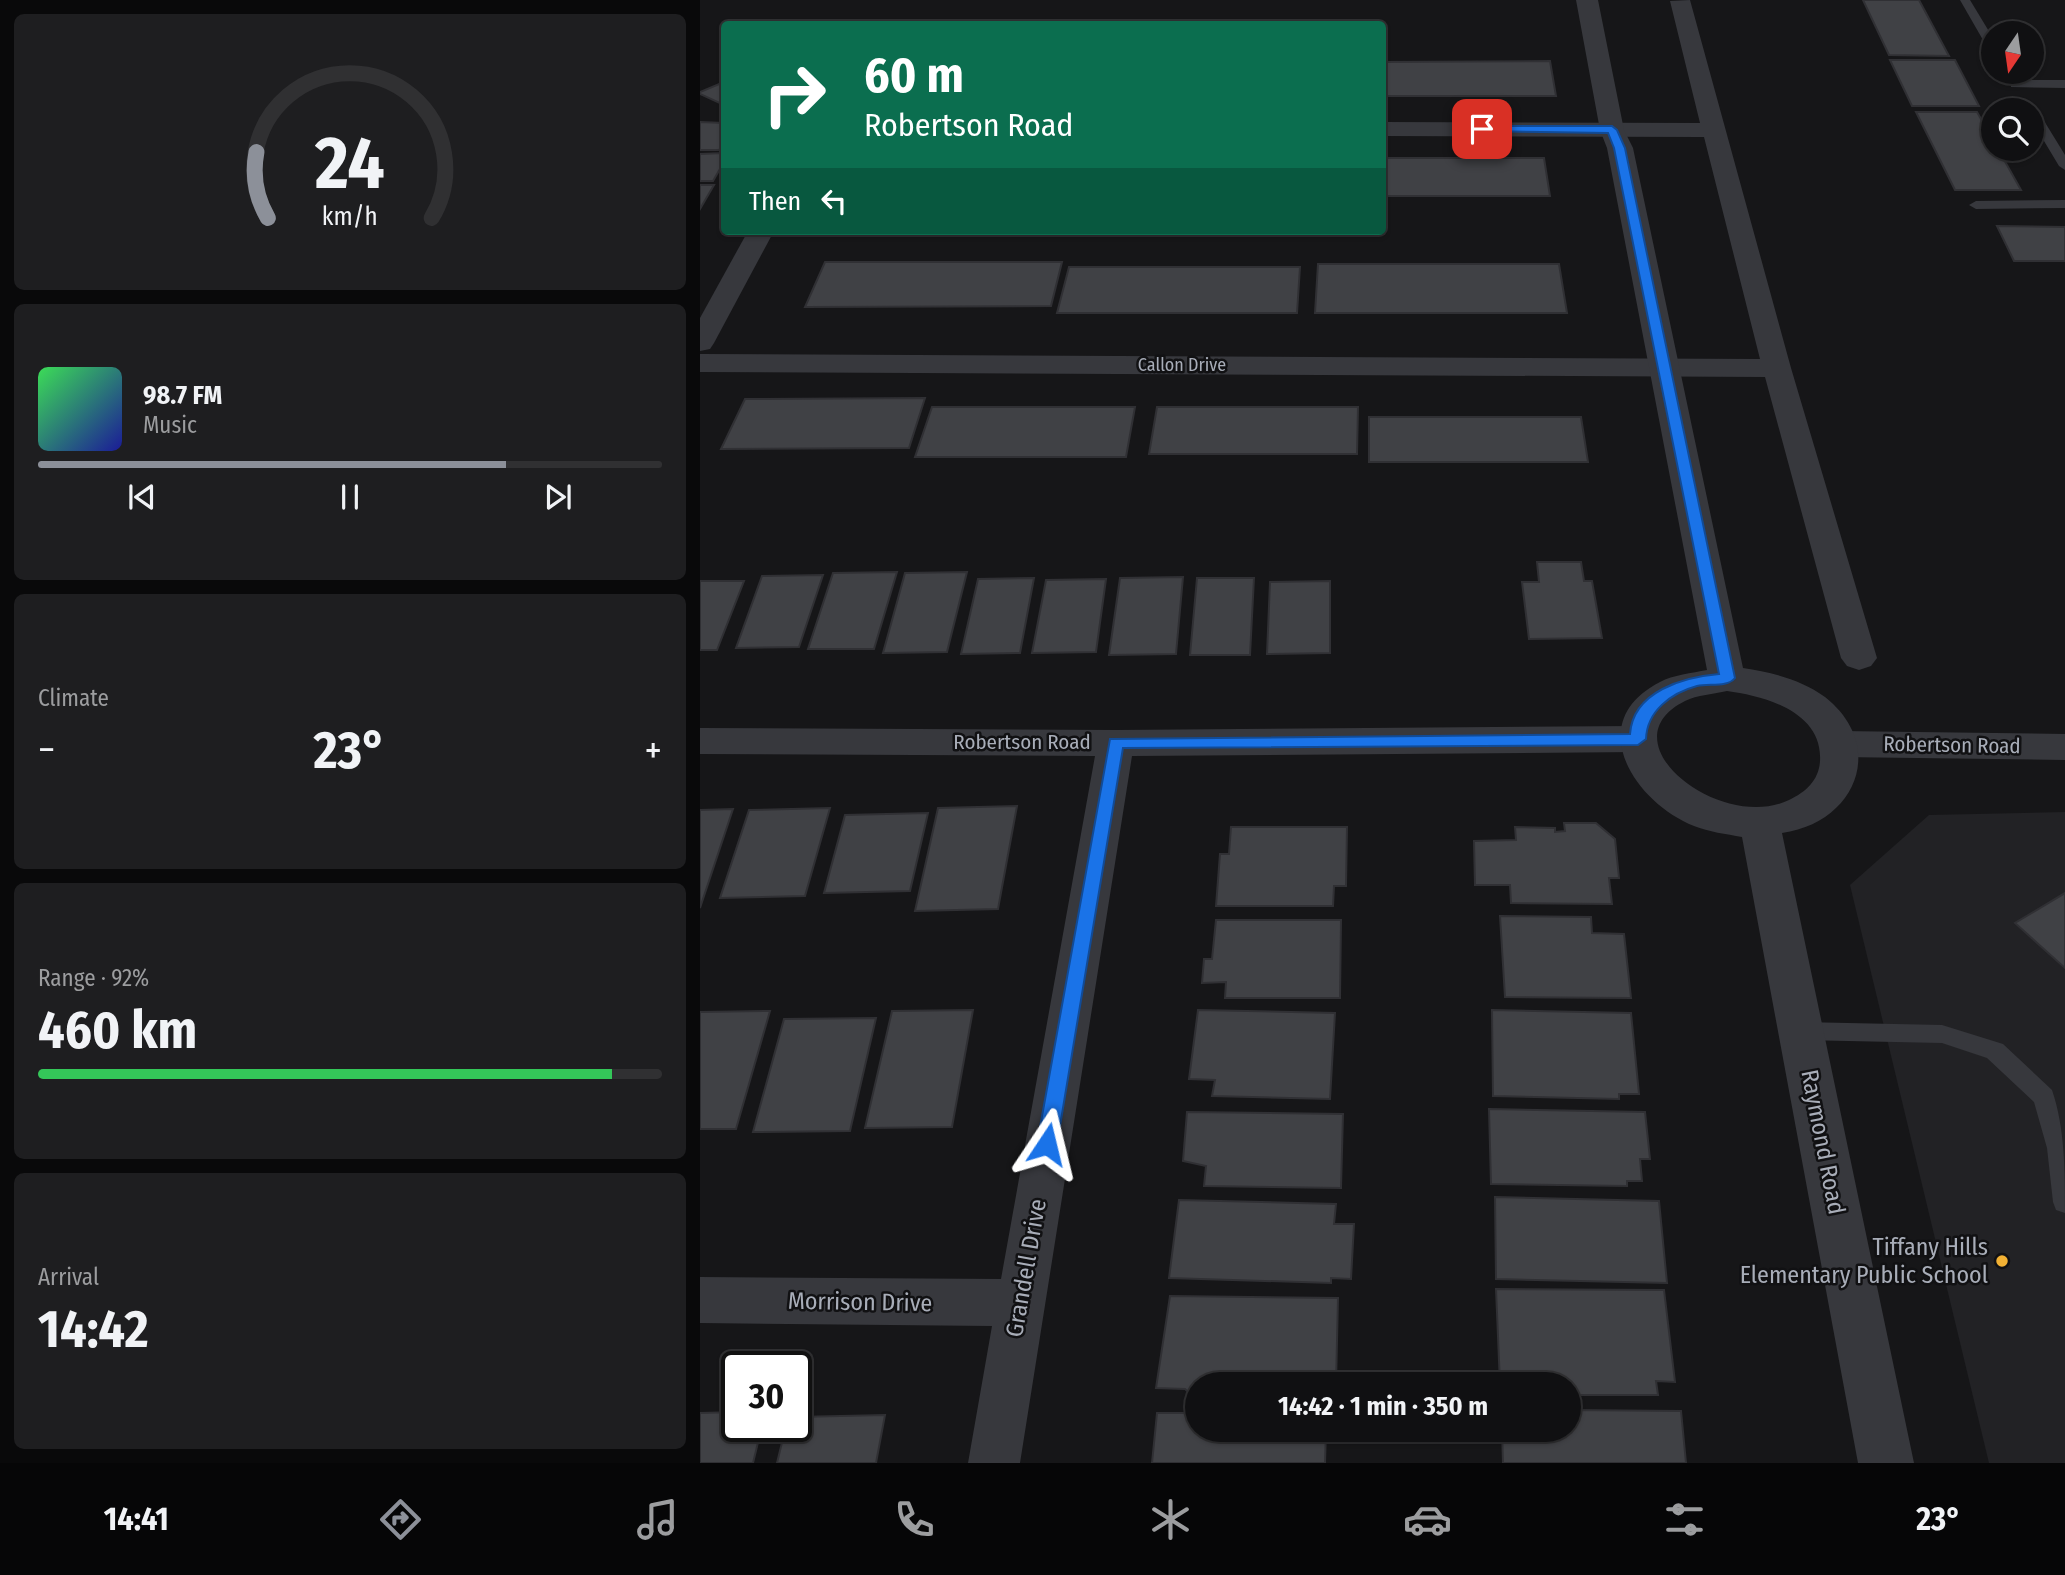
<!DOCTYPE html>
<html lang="en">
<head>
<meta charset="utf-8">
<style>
	body { margin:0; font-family:"Fira Sans Condensed",sans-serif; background:#1e1e20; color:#f1f3f6; height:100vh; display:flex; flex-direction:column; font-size:26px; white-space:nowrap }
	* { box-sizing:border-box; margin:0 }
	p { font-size:23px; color:#9c9d9f }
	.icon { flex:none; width:38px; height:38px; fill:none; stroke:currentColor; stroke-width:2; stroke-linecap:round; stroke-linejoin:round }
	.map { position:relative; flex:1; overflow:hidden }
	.side { display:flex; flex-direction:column; gap:14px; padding:14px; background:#09090a; width:700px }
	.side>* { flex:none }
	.hud { position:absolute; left:21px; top:21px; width:665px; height:214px; border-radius:7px; box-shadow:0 2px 5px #0004,0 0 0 2px #303032; background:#0b6e4f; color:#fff; overflow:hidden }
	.needle { width:46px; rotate:193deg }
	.tools { position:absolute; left:1281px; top:21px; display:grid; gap:14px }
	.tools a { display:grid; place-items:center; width:63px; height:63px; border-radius:50%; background:#101012; box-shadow:0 2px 5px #0004,0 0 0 2px #303032; font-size:35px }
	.speed { position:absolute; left:21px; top:1351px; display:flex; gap:14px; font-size:35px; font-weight:700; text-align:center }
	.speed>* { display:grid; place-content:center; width:91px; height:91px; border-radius:50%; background:#101012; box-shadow:0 2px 5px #0004,0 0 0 2px #303032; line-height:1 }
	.speed .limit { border:4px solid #111; border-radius:10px; background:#fff; color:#111 }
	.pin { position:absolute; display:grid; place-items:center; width:60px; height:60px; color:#fff; margin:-30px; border-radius:14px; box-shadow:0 4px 10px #0006 }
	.me { position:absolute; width:77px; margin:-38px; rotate:10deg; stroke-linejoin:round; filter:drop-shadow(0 0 5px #0008) }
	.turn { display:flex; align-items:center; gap:24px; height:147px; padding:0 28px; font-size:32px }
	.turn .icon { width:91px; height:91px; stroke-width:2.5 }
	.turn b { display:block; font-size:49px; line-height:60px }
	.then { display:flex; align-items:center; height:66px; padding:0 28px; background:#0003; gap:14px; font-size:26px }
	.big { font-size:52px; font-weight:700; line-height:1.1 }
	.side .card { flex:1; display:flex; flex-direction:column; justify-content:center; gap:10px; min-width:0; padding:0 24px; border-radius:10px; background:#1e1e20 }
	.side .dial { align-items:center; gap:0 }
	.dial svg { height:182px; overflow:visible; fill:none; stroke:#303032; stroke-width:7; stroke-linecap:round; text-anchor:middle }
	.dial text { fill:#f1f3f6; stroke:none }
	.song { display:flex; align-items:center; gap:21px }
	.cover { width:84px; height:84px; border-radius:10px; background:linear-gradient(135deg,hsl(130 70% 55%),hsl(240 70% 35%)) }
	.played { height:7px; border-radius:4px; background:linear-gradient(90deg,#8c9099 75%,#303032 75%) }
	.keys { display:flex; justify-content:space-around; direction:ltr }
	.heat { display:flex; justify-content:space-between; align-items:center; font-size:38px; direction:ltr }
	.charge { height:10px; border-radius:5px; background:linear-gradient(90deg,#34c759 92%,#303032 0) }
	.trip { position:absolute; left:485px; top:1372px; width:396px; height:70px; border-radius:35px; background:#101012; box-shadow:0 2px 5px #0004,0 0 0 2px #303032; font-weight:700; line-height:70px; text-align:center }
	.dock { display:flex; height:112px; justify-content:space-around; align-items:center; background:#060607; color:#9c9d9f }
	.dock .icon { width:49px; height:49px }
	.dock .on { color:#8c9099 }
	.dock b { font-size:32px; color:#f1f3f6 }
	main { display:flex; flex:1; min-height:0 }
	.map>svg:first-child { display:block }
	.built { fill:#222225 }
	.building { fill:#404145; stroke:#303034; stroke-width:2 }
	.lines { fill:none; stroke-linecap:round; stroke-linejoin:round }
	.service { fill:#37383d; fill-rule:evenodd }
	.minor { fill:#37383d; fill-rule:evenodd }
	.tertiary { fill:#37383d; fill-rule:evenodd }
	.route { fill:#1a73e8; stroke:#114b97; stroke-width:2 }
	.poi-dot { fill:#f2b134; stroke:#111113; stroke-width:2.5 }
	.labels { text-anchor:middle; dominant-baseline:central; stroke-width:5; stroke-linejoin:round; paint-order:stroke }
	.far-street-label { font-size:18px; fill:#a8adb8; stroke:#111113 }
	.street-label { font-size:21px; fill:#a8adb8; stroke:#111113 }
	.near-street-label { font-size:24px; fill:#a8adb8; stroke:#111113 }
	.near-poi-label { font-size:24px; fill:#a8adb8; stroke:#111113; text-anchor:end }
</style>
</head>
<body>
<main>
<section class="side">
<div class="card dial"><svg viewBox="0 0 100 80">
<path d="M14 69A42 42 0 1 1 86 69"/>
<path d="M14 69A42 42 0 0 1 9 40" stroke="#8c9099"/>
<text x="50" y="56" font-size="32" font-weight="700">24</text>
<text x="50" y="72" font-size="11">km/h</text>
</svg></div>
<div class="card">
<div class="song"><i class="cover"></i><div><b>98.7 FM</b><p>Music</p></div></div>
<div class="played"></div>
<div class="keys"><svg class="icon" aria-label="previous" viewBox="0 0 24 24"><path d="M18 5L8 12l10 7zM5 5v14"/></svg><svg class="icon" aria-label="pause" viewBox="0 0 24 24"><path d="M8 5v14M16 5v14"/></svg><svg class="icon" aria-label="next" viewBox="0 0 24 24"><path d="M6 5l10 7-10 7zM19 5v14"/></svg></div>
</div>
<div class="card"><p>Climate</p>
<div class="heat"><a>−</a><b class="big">23°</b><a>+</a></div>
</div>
<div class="card"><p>Range · 92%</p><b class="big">460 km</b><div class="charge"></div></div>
<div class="card"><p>Arrival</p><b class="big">14:42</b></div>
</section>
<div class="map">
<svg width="1365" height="1463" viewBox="0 0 1365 1463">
	<rect width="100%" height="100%" fill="#161618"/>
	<polygon class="built" points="1365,812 1365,1463 1289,1463 1150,885 1229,815"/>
	<g class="building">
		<polygon points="1163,0 1219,0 1249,56 1189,55"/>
		<polygon points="1190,60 1255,60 1279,106 1212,106"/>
		<polygon points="850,61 856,96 682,96 682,62"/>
		<polygon points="24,82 24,105 0,94 0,92"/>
		<polygon points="1216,112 1277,112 1293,140 1293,149 1298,149 1321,190 1255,190"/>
		<polygon points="0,122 24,123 24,143 19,150 0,150"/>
		<polygon points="24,153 24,162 13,181 0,181 0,154"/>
		<polygon points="682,158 844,158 850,196 682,196"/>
		<polygon points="0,185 14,185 0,209"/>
		<polygon points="1297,226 1365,227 1365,261 1314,261"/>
		<polygon points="125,262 362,262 351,306 105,307"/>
		<polygon points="618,264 859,264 867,313 615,313"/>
		<polygon points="369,267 600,267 597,313 357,313"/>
		<polygon points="225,398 209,448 21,449 45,399"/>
		<polygon points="232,407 435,407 426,457 215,457"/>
		<polygon points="457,407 658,407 657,454 449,454"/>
		<polygon points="669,417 881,417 888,462 669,462"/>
		<polygon points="837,562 881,562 884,581 892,581 902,638 829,639 822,582 839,582"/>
		<polygon points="197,572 174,649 108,649 133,573"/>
		<polygon points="267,572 247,652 183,653 205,573"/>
		<polygon points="123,575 99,647 36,648 62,576"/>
		<polygon points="483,577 476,654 409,655 420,578"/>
		<polygon points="334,578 320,653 261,654 278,579"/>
		<polygon points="497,578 554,578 550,655 490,655"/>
		<polygon points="406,579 396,652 332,653 346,580"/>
		<polygon points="0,581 44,581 17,650 0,650"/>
		<polygon points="630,581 630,653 567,654 570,582"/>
		<polygon points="317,806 298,909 215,911 238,808"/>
		<polygon points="130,808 105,896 20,898 49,810"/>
		<polygon points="33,809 0,908 0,810"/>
		<polygon points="228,813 210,891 124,893 145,815"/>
		<polygon points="864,823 896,823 915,839 919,878 909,878 912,904 811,903 810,885 775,885 774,841 816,840 815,827 855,828 855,832 865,831"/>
		<polygon points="531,827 647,827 646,886 634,886 633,906 516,906 520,854 529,854"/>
		<polygon points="1365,893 1365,968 1315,923"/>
		<polygon points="800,916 891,917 892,933 924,934 931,998 805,997"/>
		<polygon points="516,920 641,920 640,998 525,998 526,982 502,983 504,959 512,959"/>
		<polygon points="273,1010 252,1127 165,1128 192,1011"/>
		<polygon points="498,1010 635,1013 630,1099 512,1096 515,1080 489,1079"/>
		<polygon points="792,1010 931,1013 939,1094 919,1094 919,1099 793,1096"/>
		<polygon points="70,1011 36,1129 0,1129 0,1012"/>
		<polygon points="176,1018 150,1131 53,1132 84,1019"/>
		<polygon points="789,1109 945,1112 950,1159 940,1159 942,1181 927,1181 927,1186 791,1184"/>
		<polygon points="487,1112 643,1114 641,1188 504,1186 506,1166 483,1161"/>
		<polygon points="795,1197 959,1201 967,1283 796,1279"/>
		<polygon points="479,1200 636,1204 634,1224 654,1224 651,1279 631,1278 631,1283 469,1278"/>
		<polygon points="796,1289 964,1290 975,1382 956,1381 958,1395 868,1395 868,1384 800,1384"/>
		<polygon points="470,1296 638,1298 636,1384 497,1384 497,1400 485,1389 456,1388"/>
		<polygon points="868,1410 981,1411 986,1463 803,1463 802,1430 868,1430"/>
		<polygon points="37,1412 37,1426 62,1426 53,1463 0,1463 0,1413"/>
		<polygon points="457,1413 497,1413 497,1430 626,1430 625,1463 452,1463"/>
		<polygon points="185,1415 176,1463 77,1463 86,1426 96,1426 96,1417"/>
	</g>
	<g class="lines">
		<g class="service">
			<polygon points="1260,0 1270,0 1293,38 1293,50 1287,47"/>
			<polygon points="1315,80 1365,80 1365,88 1311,87 1311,81"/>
			<polygon points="1332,107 1338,111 1365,155 1365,170 1359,166 1332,121 1332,110 1326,110"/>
			<polygon points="1365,200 1365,208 1276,209 1269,205 1276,201"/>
			<path d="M1101,1022l141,3 61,19 49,46c13,38 13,82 13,123l-9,-3 -3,-8 -6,-54 -13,-46 -47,-44 -45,-15 -141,-3 -8,-2 -3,-7 3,-7z"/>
		</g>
		<g class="minor">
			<polygon points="990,0 1091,368 1177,658 1171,666 1159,670 1147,666 1141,658 1065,377 0,372 0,354 1060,359 1004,137 682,136 682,122 1000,123 970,1"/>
			<polygon points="48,231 74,231 14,343 10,349 0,351 0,318"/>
			<polygon points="938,726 951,730 956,739 951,748 938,752 432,756 320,1463 268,1463 292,1326 0,1323 0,1277 301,1279 395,756 0,754 0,728 416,730"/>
			<polygon points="1139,731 1365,734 1365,760 1139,757 1126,753 1120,744 1126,735"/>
		</g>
		<path class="tertiary" d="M876,0h22l26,130 9,18 110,520c28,4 59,12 82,29 63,50 30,126 -43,136l132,630h-56l-116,-626c-16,-3 -33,-5 -48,-11 -60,-24 -112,-104 -34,-144 13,-7 32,-9 47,-12l-100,-522 -7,-18zM1027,691c38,5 96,21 93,70 -1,19 -14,31 -31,39 -68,33 -186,-58 -104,-99 12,-6 29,-7 42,-10z"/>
	</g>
	<path class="route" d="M782,126h130l5,4 8,18 110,530c-8,10 -26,5 -38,8 -26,7 -50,25 -51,53l-8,6 -515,3 -66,396 -3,7 -7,2 -7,-2 -3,-7 73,-405 520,-5c3,-43 54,-57 89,-60l-105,-526 -6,-15 -130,-2v-4z"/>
	<circle class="poi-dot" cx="1302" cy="1261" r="7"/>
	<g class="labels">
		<g class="far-street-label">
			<text x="482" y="365">Callon Drive</text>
		</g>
		<g class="street-label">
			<text x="322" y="742">Robertson Road</text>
			<text transform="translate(1252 745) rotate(1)">Robertson Road</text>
		</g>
		<g class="near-street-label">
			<text transform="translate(1123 1142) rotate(79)">Raymond Road</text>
			<text transform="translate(326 1268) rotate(-80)">Grandell Drive</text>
			<text transform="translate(160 1302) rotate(1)">Morrison Drive</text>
		</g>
		<g class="near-poi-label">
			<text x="1288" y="1247">Tiffany Hills<tspan x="1288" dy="28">Elementary Public School</tspan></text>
		</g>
	</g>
</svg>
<div class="tools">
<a><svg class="needle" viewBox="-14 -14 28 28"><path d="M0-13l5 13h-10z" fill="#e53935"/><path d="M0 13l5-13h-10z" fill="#9c9d9f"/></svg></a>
<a><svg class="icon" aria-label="search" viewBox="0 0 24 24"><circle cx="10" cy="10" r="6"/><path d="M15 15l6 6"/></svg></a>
</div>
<div class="speed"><div class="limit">30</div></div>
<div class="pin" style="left:782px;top:129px;background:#d93025"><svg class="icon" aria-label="arrive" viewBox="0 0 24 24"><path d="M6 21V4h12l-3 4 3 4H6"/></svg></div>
<svg class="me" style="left:347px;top:1144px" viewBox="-20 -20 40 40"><path d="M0-17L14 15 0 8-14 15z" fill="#1a73e8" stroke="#fff" stroke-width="4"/></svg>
<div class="trip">14:42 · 1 min · 350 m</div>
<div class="hud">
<div class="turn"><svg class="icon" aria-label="right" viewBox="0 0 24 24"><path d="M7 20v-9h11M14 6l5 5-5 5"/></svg><div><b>60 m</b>Robertson Road</div></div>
<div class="then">Then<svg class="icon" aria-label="left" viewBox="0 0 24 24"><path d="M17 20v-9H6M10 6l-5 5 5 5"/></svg></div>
</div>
</div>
</main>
<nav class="dock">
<b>14:41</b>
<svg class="icon on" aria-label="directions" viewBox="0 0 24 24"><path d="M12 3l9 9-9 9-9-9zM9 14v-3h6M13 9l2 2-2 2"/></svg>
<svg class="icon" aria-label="music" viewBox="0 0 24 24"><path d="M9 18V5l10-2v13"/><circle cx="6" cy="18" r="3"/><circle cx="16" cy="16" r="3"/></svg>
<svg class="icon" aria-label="phone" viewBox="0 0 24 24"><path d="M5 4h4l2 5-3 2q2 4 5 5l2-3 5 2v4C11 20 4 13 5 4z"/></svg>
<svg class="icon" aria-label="climate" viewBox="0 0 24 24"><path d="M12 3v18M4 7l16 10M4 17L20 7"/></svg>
<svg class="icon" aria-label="car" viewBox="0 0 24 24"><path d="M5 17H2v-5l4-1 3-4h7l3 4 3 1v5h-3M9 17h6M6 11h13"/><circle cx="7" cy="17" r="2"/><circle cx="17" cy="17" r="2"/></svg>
<svg class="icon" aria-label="filters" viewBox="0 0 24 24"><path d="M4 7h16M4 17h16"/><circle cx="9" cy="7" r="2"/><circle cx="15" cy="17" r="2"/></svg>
<b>23°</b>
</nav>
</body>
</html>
